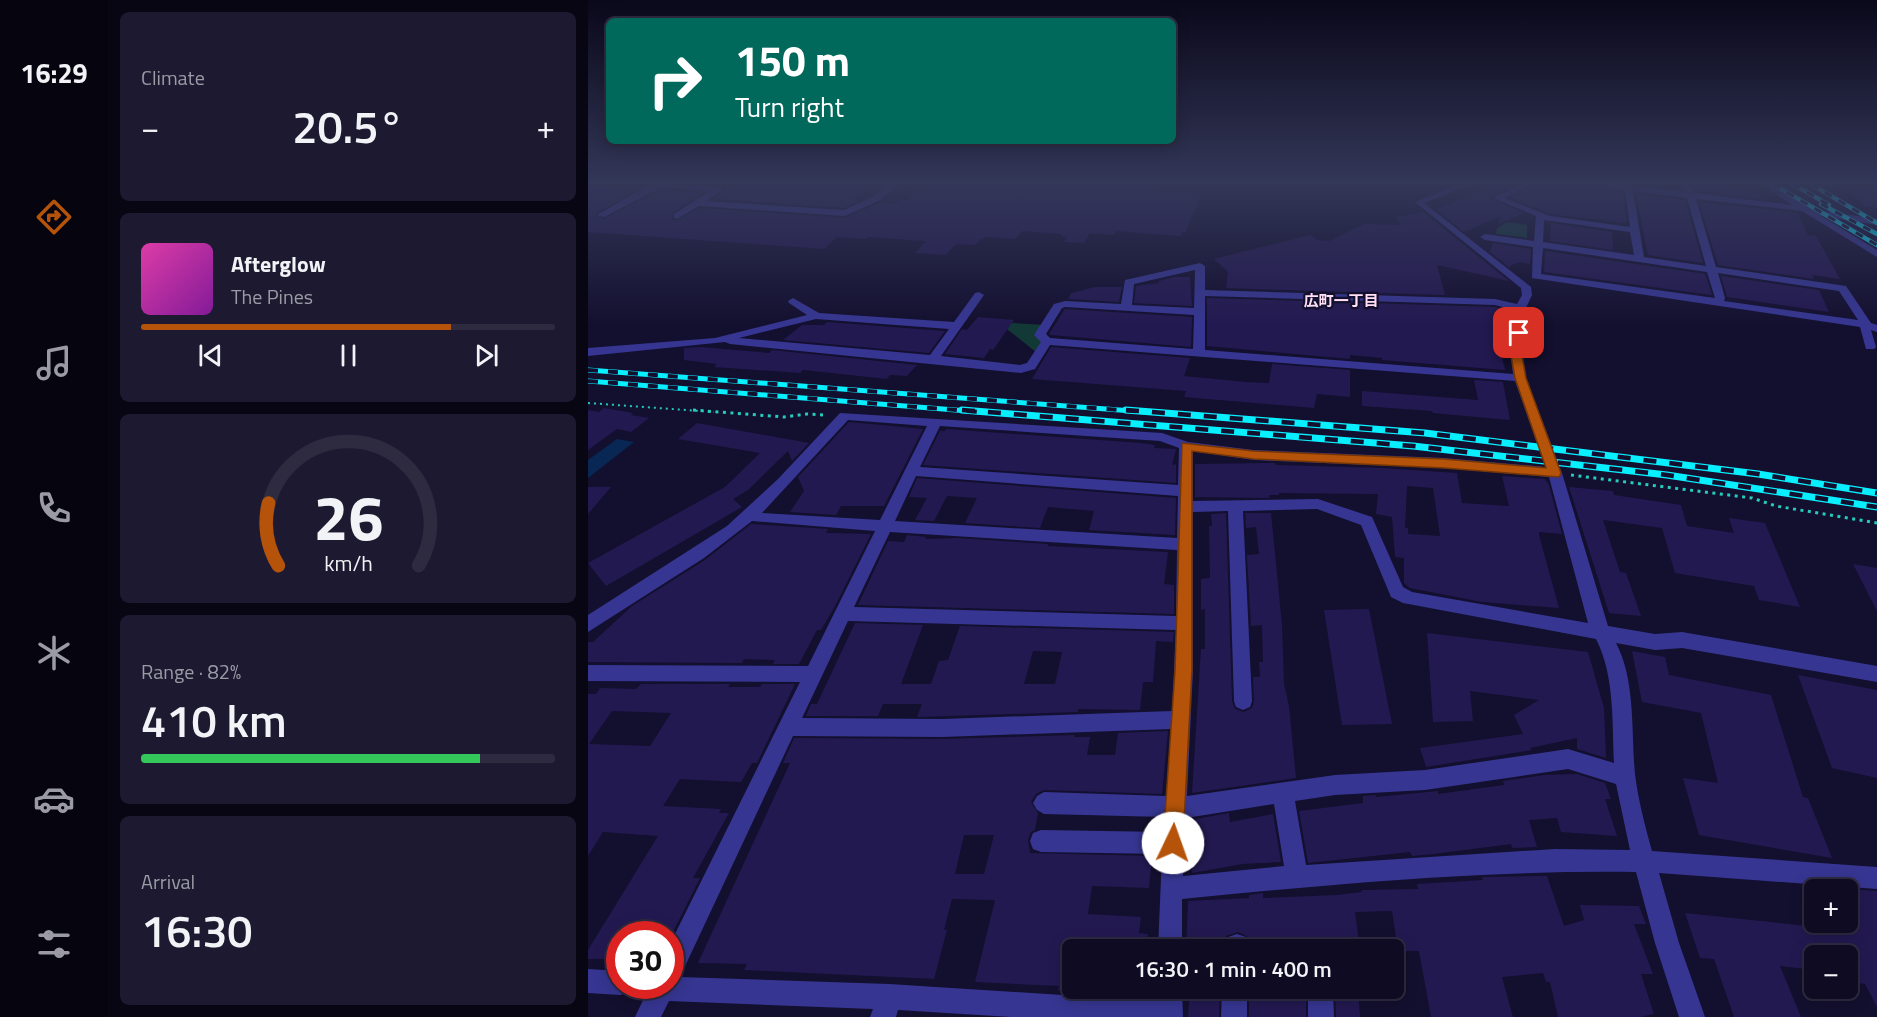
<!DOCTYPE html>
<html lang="en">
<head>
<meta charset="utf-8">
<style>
	body { margin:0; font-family:"Titillium Web","Noto Sans JP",sans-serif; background:#1c1930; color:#f1f3f6; height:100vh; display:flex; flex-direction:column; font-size:22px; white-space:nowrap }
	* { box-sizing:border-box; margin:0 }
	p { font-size:20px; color:#9b9ba6 }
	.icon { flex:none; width:33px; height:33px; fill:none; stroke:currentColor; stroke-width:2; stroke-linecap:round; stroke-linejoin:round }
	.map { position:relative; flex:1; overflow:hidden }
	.drawer { display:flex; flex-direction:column; gap:12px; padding:12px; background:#080613; width:480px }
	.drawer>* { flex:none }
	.top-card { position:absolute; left:18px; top:18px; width:570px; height:126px; border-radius:9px; box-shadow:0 3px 15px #0003,0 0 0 2px #2e2b41; background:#00695c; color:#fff; overflow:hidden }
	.fabs { position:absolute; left:1216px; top:879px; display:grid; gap:12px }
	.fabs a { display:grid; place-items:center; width:54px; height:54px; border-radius:9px; background:#0e0b23; box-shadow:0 3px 15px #0003,0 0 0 2px #2e2b41; font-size:30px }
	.speed { position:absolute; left:18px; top:921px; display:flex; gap:12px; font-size:30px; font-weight:700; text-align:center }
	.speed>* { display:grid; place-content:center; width:78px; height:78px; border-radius:50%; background:#0e0b23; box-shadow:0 3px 15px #0003,0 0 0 2px #2e2b41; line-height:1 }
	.speed .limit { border:9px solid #d22; background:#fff; color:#111 }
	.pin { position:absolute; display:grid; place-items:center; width:51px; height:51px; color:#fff; margin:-26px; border-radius:12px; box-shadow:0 3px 9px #0006 }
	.me { position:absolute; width:66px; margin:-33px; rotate:3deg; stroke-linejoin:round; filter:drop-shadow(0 0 4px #0008) }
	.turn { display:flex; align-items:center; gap:21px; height:126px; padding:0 30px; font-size:27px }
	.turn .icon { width:78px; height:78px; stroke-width:2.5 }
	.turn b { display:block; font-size:42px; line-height:51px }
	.big { font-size:45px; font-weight:600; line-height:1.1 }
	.drawer .tile { flex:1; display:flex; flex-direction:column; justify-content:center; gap:9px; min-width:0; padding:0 21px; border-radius:9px; background:#1c1930 }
	.drawer .dial { align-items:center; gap:0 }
	.dial svg { height:156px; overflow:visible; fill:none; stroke:#2e2b41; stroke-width:7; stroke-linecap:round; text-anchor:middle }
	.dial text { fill:#f1f3f6; stroke:none }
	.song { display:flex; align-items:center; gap:18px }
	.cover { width:72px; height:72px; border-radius:9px; background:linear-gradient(135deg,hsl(320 70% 55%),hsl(290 70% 35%)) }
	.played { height:6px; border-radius:3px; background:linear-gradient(90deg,#b45309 75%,#2e2b41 75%) }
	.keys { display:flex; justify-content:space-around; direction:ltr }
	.heat { display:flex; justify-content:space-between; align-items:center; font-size:33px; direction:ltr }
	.charge { height:9px; border-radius:4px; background:linear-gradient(90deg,#34c759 82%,#2e2b41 0) }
	.trip { position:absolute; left:474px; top:939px; width:342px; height:60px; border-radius:9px; background:#0e0b23; box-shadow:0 3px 15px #0003,0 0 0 2px #2e2b41; font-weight:600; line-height:60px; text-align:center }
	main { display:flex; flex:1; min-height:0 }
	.dock { display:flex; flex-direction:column; width:108px; justify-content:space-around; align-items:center; background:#06040e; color:#9b9ba6 }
	.dock .icon { width:42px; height:42px }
	.dock .on { color:#b45309 }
	.dock b { font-size:27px; color:#f1f3f6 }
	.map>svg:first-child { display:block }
	.green { fill:#123936 }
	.water { fill:#082754 }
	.building { fill:#231951; fill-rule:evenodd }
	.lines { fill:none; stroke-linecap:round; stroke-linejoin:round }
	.path-far1 { stroke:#25cbbb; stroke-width:2; stroke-dasharray:2 4; stroke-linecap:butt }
	.path { stroke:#25cbbb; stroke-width:3; stroke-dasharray:3 4.5; stroke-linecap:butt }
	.minor { fill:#363692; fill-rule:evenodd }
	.rail-far2-casing { stroke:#09efff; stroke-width:4.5 }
	.rail-far1-casing { stroke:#09efff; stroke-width:5 }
	.rail-casing { stroke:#09efff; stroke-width:7 }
	.rail-far2 { stroke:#130f2f; stroke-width:3; stroke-dasharray:8; stroke-linecap:butt }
	.rail-far1 { stroke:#130f2f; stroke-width:4; stroke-dasharray:10; stroke-linecap:butt }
	.rail { stroke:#130f2f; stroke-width:4.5; stroke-dasharray:13; stroke-linecap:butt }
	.route { fill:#b45309; stroke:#753606; stroke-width:1.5 }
	.labels { text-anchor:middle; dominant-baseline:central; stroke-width:4.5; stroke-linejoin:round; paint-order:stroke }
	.far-neighbourhood-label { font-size:15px; font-weight:bold; fill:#ffdff4; stroke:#130f2f }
</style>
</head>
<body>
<main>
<nav class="dock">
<b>16:29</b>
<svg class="icon on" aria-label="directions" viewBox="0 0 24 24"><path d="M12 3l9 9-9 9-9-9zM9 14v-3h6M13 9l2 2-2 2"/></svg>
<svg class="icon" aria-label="music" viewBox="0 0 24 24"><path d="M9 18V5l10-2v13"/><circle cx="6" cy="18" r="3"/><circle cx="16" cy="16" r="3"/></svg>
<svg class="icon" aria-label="phone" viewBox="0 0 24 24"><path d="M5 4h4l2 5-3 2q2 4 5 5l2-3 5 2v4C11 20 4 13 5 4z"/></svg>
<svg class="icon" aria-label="climate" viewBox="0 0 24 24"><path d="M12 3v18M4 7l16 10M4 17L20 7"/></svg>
<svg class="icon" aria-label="car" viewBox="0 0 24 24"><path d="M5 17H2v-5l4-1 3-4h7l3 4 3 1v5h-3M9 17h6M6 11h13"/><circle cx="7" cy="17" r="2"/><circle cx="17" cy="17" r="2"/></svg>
<svg class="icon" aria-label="filters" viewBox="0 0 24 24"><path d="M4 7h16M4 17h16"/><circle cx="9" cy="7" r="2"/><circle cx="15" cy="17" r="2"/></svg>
</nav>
<section class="drawer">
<div class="tile"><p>Climate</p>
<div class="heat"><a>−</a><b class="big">20.5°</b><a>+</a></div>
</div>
<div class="tile">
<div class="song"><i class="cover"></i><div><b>Afterglow</b><p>The Pines</p></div></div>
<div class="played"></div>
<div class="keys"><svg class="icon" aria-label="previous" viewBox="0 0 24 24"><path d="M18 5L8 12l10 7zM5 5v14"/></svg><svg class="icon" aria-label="pause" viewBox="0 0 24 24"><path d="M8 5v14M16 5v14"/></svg><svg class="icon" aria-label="next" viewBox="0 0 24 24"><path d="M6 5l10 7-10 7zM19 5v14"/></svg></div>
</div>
<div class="tile dial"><svg viewBox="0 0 100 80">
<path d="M14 69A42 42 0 1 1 86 69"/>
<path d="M14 69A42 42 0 0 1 9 37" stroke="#b45309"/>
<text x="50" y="56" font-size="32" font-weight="700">26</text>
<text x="50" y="72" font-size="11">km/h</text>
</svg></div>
<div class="tile"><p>Range · 82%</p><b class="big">410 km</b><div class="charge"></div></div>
<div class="tile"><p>Arrival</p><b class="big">16:30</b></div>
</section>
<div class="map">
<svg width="1289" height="1017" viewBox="0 0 1289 1017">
	<rect width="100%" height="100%" fill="#130f2f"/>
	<g class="green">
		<polygon points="919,222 939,225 939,238 908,234 909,228"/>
		<polygon points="410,322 457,325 457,341 448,352"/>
	</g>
	<polygon class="water" points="29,439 46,442 0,478 0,460"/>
	<g class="building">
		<polygon points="147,184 287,184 265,201 270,201 256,208 125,199"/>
		<polygon points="338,184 570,184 567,192 613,195 597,233 595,231 593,236 528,231 526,235 502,233 496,243 476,242 479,237 473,236 475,234 434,231 427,239 399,237 393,239 387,245 368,244 358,255 327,253 338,241 280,237 277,239 249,237 236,249 0,232 0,186 50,189 7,214 15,219 73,190 115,193 85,212 84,219 88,221 112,208 257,218 292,203 305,204 312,200 319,200"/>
		<polygon points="912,184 929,184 904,196 903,199 936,213 910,224 913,216 876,232 848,209"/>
		<polygon points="947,184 998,184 1035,192 1039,223 963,214 922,198"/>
		<polygon points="1105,184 1144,184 1145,187 1169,190 1173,199 1108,191"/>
		<polygon points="1254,187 1289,189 1289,207 1279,207"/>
		<polygon points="1048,194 1097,200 1115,263 1060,255"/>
		<polygon points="1111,202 1209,213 1220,235 1228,236 1252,279 1224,275 1226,279 1130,265"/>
		<polygon points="835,212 921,281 849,265 857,295 638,288 640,272 626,259 722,235 729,240 742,241 776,224 814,225 807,217"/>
		<polygon points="963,223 1024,232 1025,250 962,241"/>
		<polygon points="905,243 943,249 942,264 933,262 923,265 922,268 902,252"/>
		<polygon points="957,251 1117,274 1124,295 956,272"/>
		<polygon points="1133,276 1231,290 1241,312 1139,297"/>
		<polygon points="586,277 602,277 604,306 546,303 548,286 571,283 571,281"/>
		<polygon points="507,287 534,287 531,302 480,299 483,293"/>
		<polygon points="619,298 907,307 925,312 919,350 912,349 917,370 794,360 794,358 762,355 762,359 619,346"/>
		<polygon points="477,309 604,317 603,347 463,335 461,334"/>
		<polygon points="390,317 426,320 405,350 402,349 396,358 357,354 374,329 379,330"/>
		<polygon points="239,322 357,331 341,353 195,340 214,325 236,325"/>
		<polygon points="113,347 181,353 184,350 329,365 319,376 302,375 299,379 215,370 212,373 126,367 129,364 96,360 96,348"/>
		<polygon points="463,347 602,358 596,376 658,382 681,383 684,364 762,370 762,397 729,394 726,408 596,397 598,391 444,379"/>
		<polygon points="886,380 915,382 922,420 845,413 844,411 774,406 774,391 890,400"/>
		<polygon points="16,408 45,413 43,415 61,418 43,432 29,429 0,450 0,410 11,412"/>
		<polygon points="261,422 335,429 296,506 253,506 248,515 202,512 216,491 210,477"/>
		<polygon points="109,423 221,443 204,461 200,451 160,490 145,499 154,507 18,586 0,563 137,487 172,453 90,439"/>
		<polygon points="358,429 553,443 567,445 566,448 588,449 584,465 588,464 588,483 335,465 352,431 357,431"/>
		<path d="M687,463l1,2 105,3 76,5 5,30 47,3 -7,-30 43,3 4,6 13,49 -23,-2v3l20,73 -77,-6 -72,-14 -6,-5v-25l-9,-1 -3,-40 -16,-3 2,-20 -99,-1v2h-10v3l-74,-1v-33zM819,486l26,2 7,48 -32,-2v-6h-3z"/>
		<polygon points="329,478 588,498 587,535 501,530 506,511 460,507 452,528 377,523 389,498 359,496 346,521 327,520 339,498 321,497"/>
		<polygon points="0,487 23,487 0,514"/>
		<polygon points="981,487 1025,491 1026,495 1093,505 1099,526 1146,533 1141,518 1177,523 1212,607 1171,600 1166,586 1087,573 1074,528 1015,520 1032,572 1038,573 1053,616 1021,613"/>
		<polygon points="638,513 644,701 647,709 656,712 664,708 666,701 665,677 672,677 671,662 675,662 674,625 663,626 659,555 671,554 668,527 658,528 657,513 683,513 694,625 696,684 701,706 708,778 604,793 613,649 617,649 617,609 613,610 613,579 622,578 621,526 624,526 623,514"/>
		<polygon points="163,524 240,529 238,533 283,534 247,606 233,630 229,630 211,664 185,664 187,660 156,659 154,663 0,662 0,642 5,642 44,606 117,560"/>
		<polygon points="319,535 338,537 337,539 369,538 460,544 460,546 580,552 576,584 586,585 586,614 270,605 300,541 316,542"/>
		<polygon points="1265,564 1289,568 1289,611"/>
		<polygon points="781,609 804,724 754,725 736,610"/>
		<path d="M267,623l68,2 -22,59h30l8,-23 9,-1 12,-34 214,6 -1,10 -17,-1 -3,41h-10l-3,28 -62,-1v3l-161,5 5,-13h-39l-5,12h-72l5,-12h6zM445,651l29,1 -7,32h-31z"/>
		<polygon points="839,633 1000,652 1016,708 1018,758 989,749 989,738 942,748 944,750 838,767 832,748 935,734 926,715 951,700 882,691 885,721 845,722"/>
		<polygon points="1044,651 1077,657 1081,675 1183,695 1215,797 1220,798 1244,858 1111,835 1095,778 1130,783 1113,713 1054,702"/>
		<polygon points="1210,675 1289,690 1289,778 1244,768"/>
		<path d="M53,684h89l-2,3h32l2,-3h33l-38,79h-5l-11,19 -61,-3 -17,27 58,3 -2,4h10l-36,65h7l-28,56h-52v9l-10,16h-22v-9l70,-114 -55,-4 -15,24v-162h8l4,-6 36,1zM24,711l59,2 -21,33 -61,-2z"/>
		<path d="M580,731l-6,63 -118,-4 -8,4 -5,8 7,11 -3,17 -4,2 -3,8 2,13 122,3 -3,32 -57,-2 -4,28 53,3 -2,16 9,1 -2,16h-74v41h-14l1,-5 -84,-4 20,-82 -43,-1 -8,31h3l-13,49 -190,-9 3,-6 -49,-1 92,-200h-7l11,-25 148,1 133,-4 -1,2h16l-3,18h28l3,-22zM376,835h30l-10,39h-29z"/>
		<polygon points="989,774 1017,783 1023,799 1017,799 1029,836 973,832 969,818 941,820 949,847 924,848 923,844 846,854 824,856 822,852 720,863 711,811 775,803 775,796 788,795 788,797 850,791 850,794 916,785 915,781 956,775"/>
		<polygon points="641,813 642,822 685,814 693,862 654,864 604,873 602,820"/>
		<polygon points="959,876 976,926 996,920 992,905 1051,906 1058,924 1046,924 1065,974 1053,974 1066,1014 1052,1017 970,1017 962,982 958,982 955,973 914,977 925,1017 843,1017 831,951 810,951 804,911 767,912 772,950 662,950 660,937 650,932 638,936 634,950 598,950 600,901 661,898 661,895 675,893 675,898 749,895 774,892 774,890 830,889 829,884 895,880 894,877"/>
		<polygon points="1260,889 1289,891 1289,1007 1277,984 1260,981 1260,956 1227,956 1227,970 1192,966 1213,1017 1146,1017 1126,959 1112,958 1097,913 1238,928 1235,922 1260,922"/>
		<polygon points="602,988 632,988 631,1017 600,1017"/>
		<rect x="661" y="988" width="57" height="29"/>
		<polygon points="747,988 770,988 772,1017 748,1017"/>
	</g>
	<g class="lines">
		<polyline class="path-far1" points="0,403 126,412"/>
		<g class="path">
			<polyline points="105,410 196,417 219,414 237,415"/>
			<polyline points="983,475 1164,498 1188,506 1289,523"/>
		</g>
		<g class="minor">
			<polygon points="63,184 133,187 133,191 118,201 256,210 286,196 301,184 310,184 292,200 257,216 111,206 89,219 86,218 86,214 122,191 74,187 16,217 9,215"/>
			<path d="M872,184h12l-48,19 107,84 1,8 -6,13 -3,48 3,22 36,95 46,153 47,8 27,-2 195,34v16l-195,-34 -27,2 -39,-7c20,38 15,89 19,131 3,25 10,52 17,77l225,16v22l-218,-16 20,70 26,74h-26l-24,-74 -19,-71c-151,-2 -303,12 -454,27v51h-24l4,-96 -121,-2 -8,-3 -3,-8 3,-8 8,-3 123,2 1,-15 -121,-3 -7,-4 -4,-7 4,-7 7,-4 122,4 5,-67 -229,8 -149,-1 -113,241 209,7 268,17 1,-13h24l1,29h-172l-113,-7 -2,7h-26l3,-8 -204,-8 -8,16h-26l10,-21 -6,-10h31v-42l130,-262 -212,-1v-16l220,1 67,-135 -123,-10 -48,37 -116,74v-17l139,-89 51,-47 62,-66 322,20 26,9 66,8 190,8 102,9 -31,-86 -465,-36 -15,24 -14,4 -291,-29 -5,-2 -137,14v-8l127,-10 92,-23 -18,-12 -1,-2 5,-3 26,15 135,9 21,-29 4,-1 5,3 -43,61 79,9 7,-2 14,-21 -7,-7 20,-31 11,-3 56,3 4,-24 75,-17 5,3v24l290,9 22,5 5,-9 -1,-7 -106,-86zM607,270l-1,38 -62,-3 2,-21zM617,296l290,9 20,5 -4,46 2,18 -308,-24zM477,307l129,8 -1,34 -143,-11 -4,-4 16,-26zM228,319l133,10 -19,26 -191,-17zM260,420l79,6 -47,94 -118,-7zM352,426l220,15 19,7 -1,37 -258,-18zM605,451l61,9 190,8 105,9 39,146 -176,-31 -9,-5 -31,-70 -54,-18 -125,2zM328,476l262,20 -1,42 -282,-17zM729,509l44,16 30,72 12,6 193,36c19,37 16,84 18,124l-46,-14 -143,21 -90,5 -148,21 6,-126v-158l35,-1 6,190 2,6 7,3 7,-3 2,-6 -9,-190zM302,532l287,18 -1,66 -322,-9zM260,621l328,9 -4,81 -230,8 -140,-1zM980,769l48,15 14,66 -75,-1 -249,16 -11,-64 40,-6 90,-5zM686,804l10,62 -101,10 3,-58z"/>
			<path d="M934,184h11l-29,14 46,18 80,11 -5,-37 -37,-6h44v2l53,6 -2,-8h8l3,9 98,12 -31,-21h10l39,25 67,10v6l-56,-9 56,34v7l-75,-46 -106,-12 20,68 130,19 25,37 6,2v7l-6,-2 5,17 -2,2h-8l-6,-22 -328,-49 1,-31 -48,-7 -5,-3 5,-3 49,7 2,-25 -43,-18zM1045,191l54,7 19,68 -62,-9zM956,220l86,12 4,23 -91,-13zM955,248l164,24 8,26 -174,-24zM1130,273l121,18 19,29 -134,-19 1,-3z"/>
			<polygon points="649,934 658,937 660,950 636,950 640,937"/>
			<polygon points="0,969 32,971 32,986 43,986 41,992 32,995 0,993"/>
			<polygon points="634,988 659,988 659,1017 633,1017"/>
			<polygon points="720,988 745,988 746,1017 720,1017"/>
		</g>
		<defs>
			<g id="rail-far2">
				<polyline points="1185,184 1289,245"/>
				<polyline points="1205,184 1241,205"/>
				<polyline points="1223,184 1289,223"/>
				<polyline points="1233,204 1289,234"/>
			</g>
			<g id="rail-far1">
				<polyline points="0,370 558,412"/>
				<polyline points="0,381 393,412"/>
			</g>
			<g id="rail">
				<polyline points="374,410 825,446 1079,475 1289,507"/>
				<polyline points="538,410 837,433 1170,474 1289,493"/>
			</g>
		</defs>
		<use href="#rail-far2" class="rail-far2-casing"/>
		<use href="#rail-far1" class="rail-far1-casing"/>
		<use href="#rail" class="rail-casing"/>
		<use href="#rail-far2" class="rail-far2"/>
		<use href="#rail-far1" class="rail-far1"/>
		<use href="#rail" class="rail"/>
	</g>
	<linearGradient id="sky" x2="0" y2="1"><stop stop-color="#0a081a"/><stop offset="0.56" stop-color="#333758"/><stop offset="1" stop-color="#333758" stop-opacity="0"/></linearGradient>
	<rect width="1289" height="326" fill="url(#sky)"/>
	<polygon class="route" points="931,330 936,333 934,356 938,378 973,473 971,477 856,468 666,459 604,451 604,670 595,843 593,851 585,853 578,851 575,843 587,670 594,443 666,451 856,459 958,468 927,378 923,356 926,333"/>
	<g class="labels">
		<g class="far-neighbourhood-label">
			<text x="753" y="300">広町一丁目</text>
		</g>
	</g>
</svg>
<div class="fabs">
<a>+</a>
<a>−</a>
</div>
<div class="speed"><div class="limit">30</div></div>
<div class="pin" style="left:931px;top:333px;background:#d93025"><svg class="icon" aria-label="arrive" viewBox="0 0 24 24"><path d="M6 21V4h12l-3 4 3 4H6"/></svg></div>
<svg class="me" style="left:585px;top:843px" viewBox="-20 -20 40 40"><circle r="19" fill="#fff"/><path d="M0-13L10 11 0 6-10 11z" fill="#b45309"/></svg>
<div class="trip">16:30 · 1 min · 400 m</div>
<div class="top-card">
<div class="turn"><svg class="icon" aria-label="right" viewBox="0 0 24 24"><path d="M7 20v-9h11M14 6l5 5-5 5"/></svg><div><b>150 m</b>Turn right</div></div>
</div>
</div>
</main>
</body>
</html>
